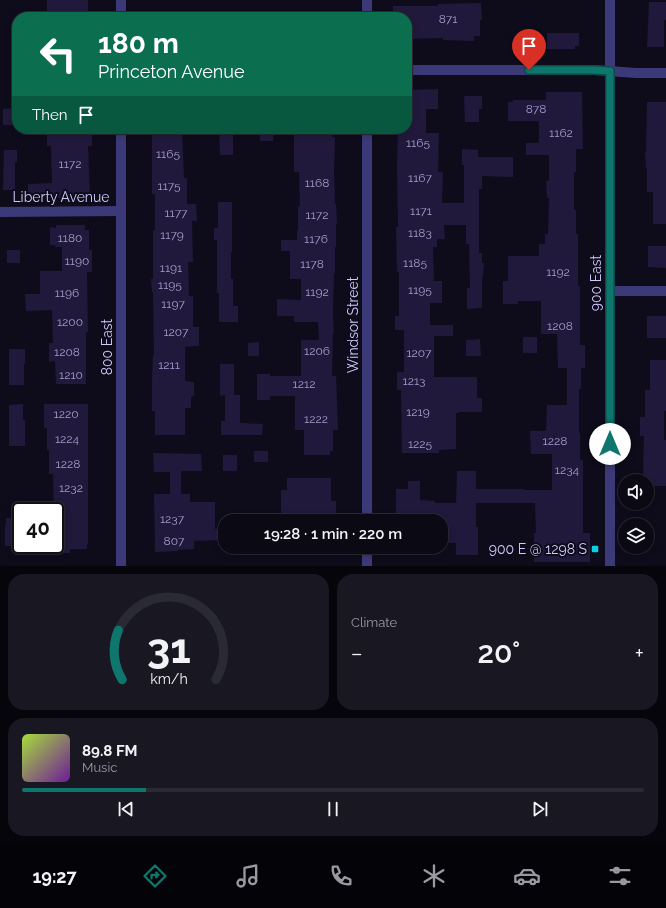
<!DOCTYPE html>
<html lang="en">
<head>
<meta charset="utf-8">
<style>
	body { margin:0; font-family:Raleway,sans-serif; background:#181722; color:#f1f3f6; height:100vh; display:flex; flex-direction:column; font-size:15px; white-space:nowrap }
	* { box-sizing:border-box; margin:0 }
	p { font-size:13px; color:#999aa0 }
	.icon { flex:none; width:22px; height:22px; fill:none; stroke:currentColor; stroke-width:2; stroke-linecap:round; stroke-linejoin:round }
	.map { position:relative; height:566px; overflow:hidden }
	.drawer { display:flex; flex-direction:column; gap:8px; padding:8px; background:#06050b; flex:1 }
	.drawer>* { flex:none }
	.top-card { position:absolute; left:12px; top:12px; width:400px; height:122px; border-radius:16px; box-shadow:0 2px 6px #0003,0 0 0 1px #2a2a34; background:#0b6e4f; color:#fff; overflow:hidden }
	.tools { position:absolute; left:618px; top:474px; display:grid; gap:8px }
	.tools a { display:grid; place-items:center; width:36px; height:36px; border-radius:50%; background:#0a0914; box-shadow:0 2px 6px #0003,0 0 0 1px #2a2a34; font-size:20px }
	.speed { position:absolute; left:12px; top:502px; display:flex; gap:8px; font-size:20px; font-weight:700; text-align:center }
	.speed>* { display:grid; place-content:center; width:52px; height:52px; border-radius:50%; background:#0a0914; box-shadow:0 2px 6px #0003,0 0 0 1px #2a2a34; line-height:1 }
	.speed .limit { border:2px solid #111; border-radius:6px; background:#fff; color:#111 }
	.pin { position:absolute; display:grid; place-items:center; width:34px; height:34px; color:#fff; margin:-41px -17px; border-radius:50% 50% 50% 0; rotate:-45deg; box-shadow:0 0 4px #0007 }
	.pin .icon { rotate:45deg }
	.me { position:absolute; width:44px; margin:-22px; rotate:0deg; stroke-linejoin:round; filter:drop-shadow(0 0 3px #0008) }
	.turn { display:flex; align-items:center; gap:14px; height:84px; padding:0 20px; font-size:18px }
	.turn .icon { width:52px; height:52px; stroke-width:2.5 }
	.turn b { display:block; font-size:28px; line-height:34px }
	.then { display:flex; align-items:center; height:38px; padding:0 20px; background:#0003; gap:8px; font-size:15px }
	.big { font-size:30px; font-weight:600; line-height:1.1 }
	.drawer .tile { flex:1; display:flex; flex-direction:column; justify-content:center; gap:6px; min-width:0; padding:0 14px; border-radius:16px; background:#181722 }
	.drawer .dial { align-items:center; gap:0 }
	.dial svg { height:104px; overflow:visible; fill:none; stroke:#2a2a34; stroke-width:7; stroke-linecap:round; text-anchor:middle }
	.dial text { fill:#f1f3f6; stroke:none }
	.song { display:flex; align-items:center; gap:12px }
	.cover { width:48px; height:48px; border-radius:6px; background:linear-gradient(135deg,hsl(80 70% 55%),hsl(280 70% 35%)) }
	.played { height:4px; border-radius:2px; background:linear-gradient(90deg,#0f766e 20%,#2a2a34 20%) }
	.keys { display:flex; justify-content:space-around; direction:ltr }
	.heat { display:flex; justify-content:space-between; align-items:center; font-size:22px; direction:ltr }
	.drawer .tiles { flex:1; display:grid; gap:8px; grid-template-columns:1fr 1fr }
	.tile:last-child { grid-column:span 2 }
	.trip { position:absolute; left:218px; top:514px; width:230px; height:40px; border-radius:16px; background:#0a0914; box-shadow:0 2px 6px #0003,0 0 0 1px #2a2a34; font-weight:600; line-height:40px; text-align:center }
	.tab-bar { display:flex; height:64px; justify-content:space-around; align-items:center; background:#040408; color:#999aa0 }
	.tab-bar .icon { width:28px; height:28px }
	.tab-bar .selected { color:#0f766e }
	.tab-bar b { font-size:18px; color:#f1f3f6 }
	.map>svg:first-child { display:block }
	.building { fill:#20193b }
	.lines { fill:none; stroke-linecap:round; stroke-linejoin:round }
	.minor { stroke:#3c3978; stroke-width:10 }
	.route-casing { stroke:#0a4d48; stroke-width:10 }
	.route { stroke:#0f766e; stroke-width:7 }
	.poi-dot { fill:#0ccfe4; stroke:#0e0c1b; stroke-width:1.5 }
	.labels { text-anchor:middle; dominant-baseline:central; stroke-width:4; stroke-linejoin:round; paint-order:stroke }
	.number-label { font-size:12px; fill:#a39dcc }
	.street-label { font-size:14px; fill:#cfc9fc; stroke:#0e0c1b }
	.poi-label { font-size:14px; fill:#cfc9fc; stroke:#0e0c1b; text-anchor:end }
</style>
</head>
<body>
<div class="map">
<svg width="666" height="566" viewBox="0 0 666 566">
	<rect width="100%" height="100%" fill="#0e0c1b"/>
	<g class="building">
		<polygon points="47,0 88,0 88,17 59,17 59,14 50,14 50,12 47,12"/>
		<polygon points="649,2 666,2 666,20 664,20 664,47 647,47"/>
		<polygon points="481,3 482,20 480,20 480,36 474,36 474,41 443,40 443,38 407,39 407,17 393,17 393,6 438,6 438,4"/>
		<polygon points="547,33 579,33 579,46 575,46 575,49 547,49"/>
		<polygon points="438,89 438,109 426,109 426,133 439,133 438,172 443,172 442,203 464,203 464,165 462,165 462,149 478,150 478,157 513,157 513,177 482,176 482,189 479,189 479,253 482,253 482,263 484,263 483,277 482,277 482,308 467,309 467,288 470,288 469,244 466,244 466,225 444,225 445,239 437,239 437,247 433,247 434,281 442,281 442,303 430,303 430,325 453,325 453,336 434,336 434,377 477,377 477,398 482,398 482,412 459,412 459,413 456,413 456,449 439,450 439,453 402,453 401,390 397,390 397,372 404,372 404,330 395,330 395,316 399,316 399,272 397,272 396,227 398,227 397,168 398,129 407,129 407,90"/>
		<polygon points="546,92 582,92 583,149 576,149 576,172 574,172 574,210 576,210 576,234 578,234 578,286 580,286 580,345 585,345 585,368 581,368 581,389 579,389 579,433 580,433 580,460 583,460 583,533 590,533 590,562 534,562 534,533 536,533 535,503 476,503 476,527 478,527 478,555 456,555 456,543 441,543 441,521 396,521 396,489 408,489 408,481 420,481 420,500 435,501 435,503 456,503 457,471 476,471 476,489 524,489 524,490 552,490 552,454 531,454 530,431 546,431 547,405 567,405 567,368 558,368 557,334 541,334 541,301 518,301 518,304 503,304 503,281 508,281 508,256 539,256 539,244 545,244 545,234 548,234 549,198 547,198 546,181 549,181 549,155 526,155 526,143 539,143 539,121 508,121 508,102 513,102 513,100 546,100"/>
		<polygon points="464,96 482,96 482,109 479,109 479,122 465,122"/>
		<polygon points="647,102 666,102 666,224 653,224 653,192 647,192 647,168 646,168 645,152 646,152"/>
		<polygon points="17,108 17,125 3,125 3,109"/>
		<polygon points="73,129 86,129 86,131 92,131 92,146 88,146 90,197 51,198 51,193 28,193 28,184 52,183 51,146 47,146 47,132 73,132"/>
		<polygon points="152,129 182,129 184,178 187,178 187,204 196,204 197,221 192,221 193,262 188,262 189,296 193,296 193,327 199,327 199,346 185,347 185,381 194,382 194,396 191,397 191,408 185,408 185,435 155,435 155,411 152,411 152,381 153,355 154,355 153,292 152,292 151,279 153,279 153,230 155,230 155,194 152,194"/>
		<polygon points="219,129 233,129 233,155 220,155"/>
		<polygon points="260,129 274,129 273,141 260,141"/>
		<polygon points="294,129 332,129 332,137 335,137 334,170 335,204 336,204 337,224 336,224 336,247 335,247 335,273 334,273 333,315 334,333 333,333 332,376 336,376 338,430 333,430 333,451 330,451 330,455 304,455 304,430 295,430 295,396 270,396 270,400 257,400 257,374 270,374 270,376 301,376 301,340 319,340 318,322 294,322 294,316 277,316 277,299 301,300 301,279 290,279 290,251 281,251 281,240 297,240 297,231 298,231 298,206 300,206 299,172 294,172"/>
		<polygon points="4,150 17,150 17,162 15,162 15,190 3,190"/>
		<polygon points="218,202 232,202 232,252 231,252 231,279 233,279 233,306 238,306 238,322 219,322 219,293 217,293 217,240 214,240 214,228 218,228"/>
		<polygon points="56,225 85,225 85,230 89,230 89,250 92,250 92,272 87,272 88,332 86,332 86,384 56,384 55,361 49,362 49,343 53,343 52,310 26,311 25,294 40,294 40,271 62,271 62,247 56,247 55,245 50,245 50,227 56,228"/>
		<polygon points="648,246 666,246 666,268 648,267"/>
		<rect x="7" y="250" width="13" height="13"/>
		<rect x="647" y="316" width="19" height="22"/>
		<rect x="523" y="337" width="14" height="16"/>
		<polygon points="480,339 481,356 466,356 466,340"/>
		<polygon points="259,342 259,356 248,356 248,343"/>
		<polygon points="9,349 25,349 25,364 24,364 24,385 9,385"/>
		<polygon points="650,360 666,360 666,411 664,411 664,440 666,440 666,486 649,486 649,479 643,479 644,436 640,436 640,417 645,417 645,390 650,390"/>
		<polygon points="220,364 234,364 234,395 228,395 240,395 240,423 263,424 262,435 221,435 221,421 225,421 225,395 220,396"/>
		<polygon points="23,404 23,420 25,420 25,446 9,446 9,405"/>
		<polygon points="44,404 88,404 88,544 87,544 87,549 70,549 70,553 55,553 55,511 54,511 53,474 49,474 49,450 47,450 47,428 44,428"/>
		<rect x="254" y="451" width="14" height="11"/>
		<polygon points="153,453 201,454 202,471 181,471 181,494 190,494 190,502 215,502 215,529 225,529 225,540 194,541 194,549 178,550 178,551 155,552 154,494 170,494 170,472 154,472"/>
		<rect x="223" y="455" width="14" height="16"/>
		<polygon points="287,478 331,478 331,501 336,501 336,521 281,521 281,490 287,490"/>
		<polygon points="6,518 21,518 21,546 5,546 5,525 6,525"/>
	</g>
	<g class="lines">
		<g class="minor">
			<polyline points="121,0 121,17"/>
			<polyline points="367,0 367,17"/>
			<polyline points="610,0 610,566"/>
			<polyline points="407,70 594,70 636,73 666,73"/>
			<polyline points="367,129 367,521"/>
			<polyline points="0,212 121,211"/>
			<polyline points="610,291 666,291"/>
			<polyline points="121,566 121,129"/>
			<polyline points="367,566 367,547"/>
		</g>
	</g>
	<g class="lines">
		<defs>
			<polyline id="route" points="529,70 594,70 610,71 610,444"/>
		</defs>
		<use href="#route" class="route-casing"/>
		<use href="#route" class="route"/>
	</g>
	<rect class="poi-dot" x="591" y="545" width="8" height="8" rx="2"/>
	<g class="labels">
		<g class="number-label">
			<text x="448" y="19">871</text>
			<text x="536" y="109">878</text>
			<text x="561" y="133">1162</text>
			<text x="418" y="143">1165</text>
			<text x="168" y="154">1165</text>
			<text x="70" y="164">1172</text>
			<text x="420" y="178">1167</text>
			<text x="317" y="183">1168</text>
			<text x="169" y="186">1175</text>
			<text x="421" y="211">1171</text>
			<text x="176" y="213">1177</text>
			<text x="317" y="215">1172</text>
			<text x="420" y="233">1183</text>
			<text x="172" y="235">1179</text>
			<text x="70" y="238">1180</text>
			<text x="316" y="239">1176</text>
			<text x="77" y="261">1190</text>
			<text x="415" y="263">1185</text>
			<text x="312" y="264">1178</text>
			<text x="171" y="268">1191</text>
			<text x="558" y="272">1192</text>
			<text x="170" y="285">1195</text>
			<text x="420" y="290">1195</text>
			<text x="317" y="292">1192</text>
			<text x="67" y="293">1196</text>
			<text x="173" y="304">1197</text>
			<text x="70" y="322">1200</text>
			<text x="560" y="326">1208</text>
			<text x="176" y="332">1207</text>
			<text x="317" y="351">1206</text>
			<text x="67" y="352">1208</text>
			<text x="419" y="353">1207</text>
			<text x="169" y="365">1211</text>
			<text x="71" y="375">1210</text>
			<text x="414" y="381">1213</text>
			<text x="304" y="384">1212</text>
			<text x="418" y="412">1219</text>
			<text x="66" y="414">1220</text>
			<text x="316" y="419">1222</text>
			<text x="67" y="439">1224</text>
			<text x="555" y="441">1228</text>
			<text x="420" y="444">1225</text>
			<text x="68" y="464">1228</text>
			<text x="567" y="470">1234</text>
			<text x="71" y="488">1232</text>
			<text x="172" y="519">1237</text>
			<text x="174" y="541">807</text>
		</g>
		<g class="street-label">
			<text x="61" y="197">Liberty Avenue</text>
			<text transform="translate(596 283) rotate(-90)">900 East</text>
			<text transform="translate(353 325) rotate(-90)">Windsor Street</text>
			<text transform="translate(107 347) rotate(-90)">800 East</text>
		</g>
		<g class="poi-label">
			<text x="587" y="549">900 E @ 1298 S</text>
		</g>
	</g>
</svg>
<div class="tools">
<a><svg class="icon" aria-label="sound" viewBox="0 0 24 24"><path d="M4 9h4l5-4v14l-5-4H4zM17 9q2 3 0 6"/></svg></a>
<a><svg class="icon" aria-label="layers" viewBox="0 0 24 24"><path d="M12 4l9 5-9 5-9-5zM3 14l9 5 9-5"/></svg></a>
</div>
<div class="speed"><div class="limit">40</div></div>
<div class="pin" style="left:529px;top:70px;background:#d93025"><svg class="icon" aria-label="arrive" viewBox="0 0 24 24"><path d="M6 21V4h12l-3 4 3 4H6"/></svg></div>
<svg class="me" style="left:610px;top:444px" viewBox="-20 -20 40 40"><circle r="19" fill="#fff"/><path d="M0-13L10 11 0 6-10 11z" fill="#0f766e"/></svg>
<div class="trip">19:28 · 1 min · 220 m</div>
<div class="top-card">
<div class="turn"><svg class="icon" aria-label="left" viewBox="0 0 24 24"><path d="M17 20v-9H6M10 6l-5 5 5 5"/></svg><div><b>180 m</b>Princeton Avenue</div></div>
<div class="then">Then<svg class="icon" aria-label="arrive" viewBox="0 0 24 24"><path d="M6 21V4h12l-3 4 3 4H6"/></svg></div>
</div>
</div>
<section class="drawer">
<div class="tiles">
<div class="tile dial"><svg viewBox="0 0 100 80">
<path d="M14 69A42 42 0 1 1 86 69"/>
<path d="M14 69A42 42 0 0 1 11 31" stroke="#0f766e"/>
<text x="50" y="56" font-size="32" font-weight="700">31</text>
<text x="50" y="72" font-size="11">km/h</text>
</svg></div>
<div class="tile"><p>Climate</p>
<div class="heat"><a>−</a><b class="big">20°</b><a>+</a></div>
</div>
<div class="tile">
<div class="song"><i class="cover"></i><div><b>89.8 FM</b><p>Music</p></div></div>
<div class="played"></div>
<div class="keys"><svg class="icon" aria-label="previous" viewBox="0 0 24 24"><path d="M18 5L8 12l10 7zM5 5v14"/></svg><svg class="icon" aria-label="pause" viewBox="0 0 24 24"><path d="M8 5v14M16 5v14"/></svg><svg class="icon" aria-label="next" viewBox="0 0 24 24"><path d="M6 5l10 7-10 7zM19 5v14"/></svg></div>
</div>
</div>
</section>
<nav class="tab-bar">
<b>19:27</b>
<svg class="icon selected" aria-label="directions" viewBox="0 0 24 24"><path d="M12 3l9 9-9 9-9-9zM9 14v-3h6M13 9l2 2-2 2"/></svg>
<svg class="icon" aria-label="music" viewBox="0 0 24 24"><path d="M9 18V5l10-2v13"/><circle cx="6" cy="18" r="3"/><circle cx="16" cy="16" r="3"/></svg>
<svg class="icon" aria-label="phone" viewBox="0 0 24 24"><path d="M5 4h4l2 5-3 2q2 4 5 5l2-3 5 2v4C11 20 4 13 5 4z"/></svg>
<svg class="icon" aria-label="climate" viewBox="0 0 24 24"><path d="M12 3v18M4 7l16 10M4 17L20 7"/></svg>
<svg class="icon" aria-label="car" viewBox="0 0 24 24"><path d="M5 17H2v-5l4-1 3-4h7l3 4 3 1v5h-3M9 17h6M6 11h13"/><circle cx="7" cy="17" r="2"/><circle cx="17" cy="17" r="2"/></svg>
<svg class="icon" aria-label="filters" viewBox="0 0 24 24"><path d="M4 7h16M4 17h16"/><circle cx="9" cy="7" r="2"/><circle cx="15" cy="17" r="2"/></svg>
</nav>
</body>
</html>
